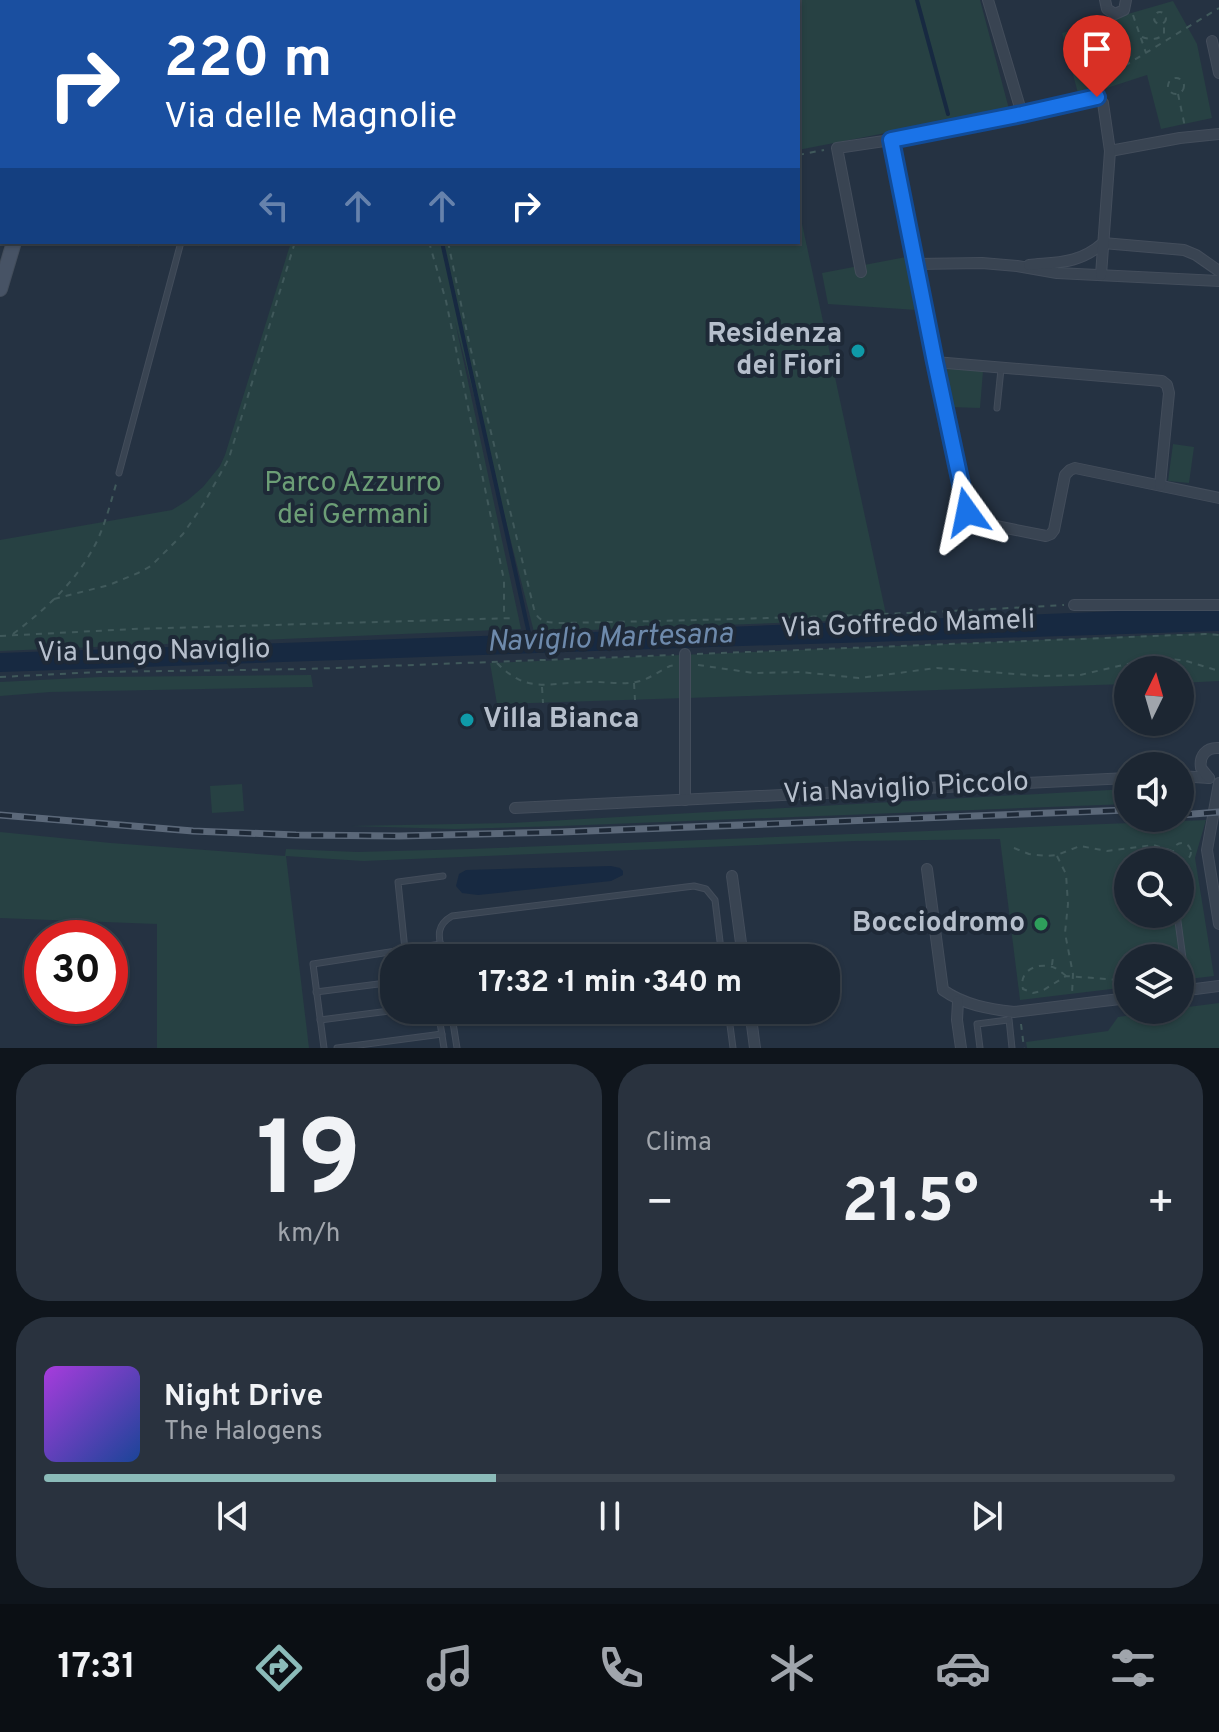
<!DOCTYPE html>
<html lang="it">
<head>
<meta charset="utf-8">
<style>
	body { margin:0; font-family:Overpass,sans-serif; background:#29323e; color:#f1f3f6; height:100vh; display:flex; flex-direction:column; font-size:30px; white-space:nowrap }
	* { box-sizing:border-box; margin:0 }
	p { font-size:26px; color:#a0a5ac }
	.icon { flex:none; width:44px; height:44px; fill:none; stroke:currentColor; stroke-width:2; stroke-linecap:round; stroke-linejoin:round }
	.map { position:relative; height:1048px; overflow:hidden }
	.panel { display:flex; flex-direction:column; gap:16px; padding:16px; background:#0f151c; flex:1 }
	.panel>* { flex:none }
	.banner { position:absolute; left:0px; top:0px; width:800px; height:244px; box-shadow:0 2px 6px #0004,0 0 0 2px #3a434d; background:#1a4fa0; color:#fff; overflow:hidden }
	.needle { width:52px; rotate:5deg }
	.buttons { position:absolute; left:1114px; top:656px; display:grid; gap:16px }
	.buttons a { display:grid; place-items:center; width:80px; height:80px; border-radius:50%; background:#1c2632; box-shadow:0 2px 6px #0004,0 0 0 2px #3a434d; font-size:40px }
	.speed { position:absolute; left:24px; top:920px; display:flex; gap:16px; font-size:40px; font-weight:700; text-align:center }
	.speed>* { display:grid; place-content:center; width:104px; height:104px; border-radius:50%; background:#1c2632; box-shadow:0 2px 6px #0004,0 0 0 2px #3a434d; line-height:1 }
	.speed .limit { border:12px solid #d22; background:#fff; color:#111 }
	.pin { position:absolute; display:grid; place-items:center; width:68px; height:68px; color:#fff; margin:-82px -34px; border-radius:50% 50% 50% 0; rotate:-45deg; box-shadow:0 0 8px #0007 }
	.pin .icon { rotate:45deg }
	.me { position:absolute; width:88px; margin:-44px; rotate:348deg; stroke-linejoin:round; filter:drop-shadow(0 0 6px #0008) }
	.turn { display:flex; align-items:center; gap:28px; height:168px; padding:0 32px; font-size:36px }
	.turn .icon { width:104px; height:104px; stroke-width:2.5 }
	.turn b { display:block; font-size:56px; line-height:68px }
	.lanes { display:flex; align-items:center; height:76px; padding:0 32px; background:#0003; justify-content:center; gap:40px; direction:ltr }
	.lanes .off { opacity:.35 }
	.big { font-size:60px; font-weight:700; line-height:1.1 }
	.panel .card { flex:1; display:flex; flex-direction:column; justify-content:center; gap:12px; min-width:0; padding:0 28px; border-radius:32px; background:#29323e }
	.panel .dial { align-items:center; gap:0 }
	.dial b { font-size:104px; line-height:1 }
	.song { display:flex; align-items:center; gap:24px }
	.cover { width:96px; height:96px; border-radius:12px; background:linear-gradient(135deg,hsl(280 70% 55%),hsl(220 70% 35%)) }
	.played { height:8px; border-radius:4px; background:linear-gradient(90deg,#8bbbb9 40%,#3a434d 40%) }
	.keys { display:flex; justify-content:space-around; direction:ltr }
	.heat { display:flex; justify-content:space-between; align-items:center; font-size:44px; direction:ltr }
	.panel .tiles { flex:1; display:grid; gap:16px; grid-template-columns:1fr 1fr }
	.card:last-child { grid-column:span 2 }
	.trip { position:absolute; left:380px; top:944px; width:460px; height:80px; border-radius:32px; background:#1c2632; box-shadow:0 2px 6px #0004,0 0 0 2px #3a434d; font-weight:700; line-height:80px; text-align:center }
	.dock { display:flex; height:128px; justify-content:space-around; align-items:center; background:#0b0f14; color:#a0a5ac }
	.dock .icon { width:56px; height:56px }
	.dock .active { color:#8bbbb9 }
	.dock b { font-size:36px; color:#f1f3f6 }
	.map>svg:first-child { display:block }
	.green { fill:#274143; fill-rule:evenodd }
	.water { fill:#172941 }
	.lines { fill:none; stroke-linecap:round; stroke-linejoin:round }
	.stream { stroke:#172941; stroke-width:4 }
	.service-casing { stroke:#434d5b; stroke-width:7 }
	.minor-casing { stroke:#434d5b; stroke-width:12 }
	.tertiary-casing { stroke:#434d5b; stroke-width:14 }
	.secondary-casing { stroke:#434d5b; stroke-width:16 }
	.path { stroke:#40595b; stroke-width:2; stroke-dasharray:6 6; stroke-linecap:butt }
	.service { stroke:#394452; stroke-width:5 }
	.minor { stroke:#394452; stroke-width:10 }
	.tertiary { stroke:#394452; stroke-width:12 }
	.secondary { stroke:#475365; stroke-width:14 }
	.rail-casing { stroke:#5b6879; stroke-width:7 }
	.rail { stroke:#1e2937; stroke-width:4; stroke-dasharray:12; stroke-linecap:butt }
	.route-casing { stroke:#114b97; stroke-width:20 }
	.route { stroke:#1a73e8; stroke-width:14 }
	.culture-dot { fill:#0f9aa8; stroke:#1e2937; stroke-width:3 }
	.leisure-dot { fill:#2e9e5b; stroke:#1e2937; stroke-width:3 }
	.labels { text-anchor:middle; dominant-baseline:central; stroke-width:8; stroke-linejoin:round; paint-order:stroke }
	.poi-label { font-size:28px; font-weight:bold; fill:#b6bfcc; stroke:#1e2937; text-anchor:end }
	.park-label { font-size:28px; fill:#6c9e76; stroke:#1e2937 }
	.street-label { font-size:28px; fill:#b6bfcc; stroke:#1e2937 }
	.water-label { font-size:30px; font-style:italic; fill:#6e8aac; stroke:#1e2937 }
</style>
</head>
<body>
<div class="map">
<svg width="1219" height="1048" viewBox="0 0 1219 1048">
	<rect width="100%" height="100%" fill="#253242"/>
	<g class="green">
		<polygon points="382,0 980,0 1009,109 798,150 798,2 382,2"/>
		<polygon points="1173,1 1197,44 1212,118 1161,129 1147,75 1079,97 1062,33"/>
		<polygon points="798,205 887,619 534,632 455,321 521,629 0,651 0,540 172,510 188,500 203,487 220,466 225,455 291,242 798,242"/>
		<polygon points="906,257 917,310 828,304 822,273"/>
		<polygon points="942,368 983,371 980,408 950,407"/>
		<polygon points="1173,444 1194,447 1189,483 1168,481"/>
		<polygon points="1207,633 1219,634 1219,681 1180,683 1180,670 1128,670 1128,684 497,704 490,663"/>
		<polygon points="311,675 313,687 50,692 0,696 0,682 100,677"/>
		<polygon points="242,784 244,811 212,813 210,786"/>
		<polygon points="1128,789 1128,804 560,826 455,829 350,826 511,823"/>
		<path d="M1206,820l-11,38 19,118 -34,4v-22h-52v29l-108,13 -20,-161 -145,2 -492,20 -77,-5 23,192h-152v-124l-157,-6v-86l111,11 174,13 1,-7 71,3 113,-3zM1128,862h52v52h-52z"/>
		<polygon points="1219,1003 1219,1048 1027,1048 1026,1042 1108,1031 1118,1017 1167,1010 1180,1010 1180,1008"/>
	</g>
	<g class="water">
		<polygon points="1192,608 1219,608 1219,631 680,648 0,672 0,653 678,629"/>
		<polygon points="611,866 620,868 623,871 623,875 611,881 478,895 462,893 456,886 459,874 466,870"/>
	</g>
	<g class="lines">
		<g class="stream">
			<polyline points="378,0 379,2"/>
			<polyline points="562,0 562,2"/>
			<polyline points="917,0 948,114"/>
			<polyline points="442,242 530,638"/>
		</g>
		<defs>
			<g id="service">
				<polyline points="156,0 179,2 177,0"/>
				<polyline points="997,408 1001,369"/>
				<polyline points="119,473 181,242"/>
				<polyline points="1177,914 1187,988"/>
				<polyline points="429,946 431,958"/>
				<polyline points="405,950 398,882 443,876"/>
				<path d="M443,958c-3,-18 -10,-31 9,-42l242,-30 12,3 9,11 7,58"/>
				<polyline points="316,992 394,982"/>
				<polyline points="438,1010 444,1048"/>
				<polyline points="451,1010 457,1048"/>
				<polyline points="728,1010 733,1048"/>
				<polyline points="1009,1019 1012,1048"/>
				<polyline points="320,1020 397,1010"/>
				<polyline points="324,1048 313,964 441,944"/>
				<polyline points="337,1048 442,1034"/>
				<polyline points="980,1048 977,1024 1008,1020"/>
			</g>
			<g id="minor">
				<polyline points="308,0 309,2"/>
				<polyline points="988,0 1022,114"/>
				<polyline points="1105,0 1107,9 1115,14 1124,10 1126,0"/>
				<polyline points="1212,41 1219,73"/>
				<polyline points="1110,151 1180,138 1219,134"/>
				<polyline points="916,264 982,263 1017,266 1057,273 1219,281"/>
				<path d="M1029,265c29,-3 50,-1 74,-22l81,7 12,5 23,16"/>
				<polyline points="861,272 837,148 891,140"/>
				<polyline points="1101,275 1110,151 1103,103 1099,98 1094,98 1022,114 891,140 967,510 971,519 981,523 1046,536 1051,534 1054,530 1065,475 1070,470 1075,468 1219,498"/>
				<polyline points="935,362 1162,381 1167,385 1169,393 1160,485"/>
				<polyline points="1074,605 1219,605"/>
				<polyline points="1180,776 1209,778"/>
				<path d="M1209,778l-8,-10c-2,-12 5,-21 18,-20"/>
				<polyline points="1219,783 1207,850 1219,924"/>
				<polyline points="685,800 685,654"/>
				<polyline points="515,808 1128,778"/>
				<path d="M927,869l16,121c21,15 46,19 71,22l114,-14"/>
				<polyline points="732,876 743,958"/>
				<polyline points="1180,991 1219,986"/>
				<polyline points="958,1001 957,1020 961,1048"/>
				<polyline points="750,1010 755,1048"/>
			</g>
			<polyline id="tertiary" points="49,0 51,2"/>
			<g id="secondary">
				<polyline points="65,0 65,2"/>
				<polyline points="87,0 105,0"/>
				<polyline points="0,289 14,242"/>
			</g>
		</defs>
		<use href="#service" class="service-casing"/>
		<use href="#minor" class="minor-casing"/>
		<use href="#tertiary" class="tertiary-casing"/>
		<use href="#secondary" class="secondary-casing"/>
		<g class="path">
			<polyline points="26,0 28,2"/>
			<polyline points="375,0 375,2"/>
			<polyline points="653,0 653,2"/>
			<circle cx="1160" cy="18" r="6"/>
			<polyline points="1133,15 1146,53"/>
			<path d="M1142,37c8,3 16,3 22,-3v-9"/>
			<polyline points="1111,50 1116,71"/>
			<polyline points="1100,56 1103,58 1111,48 1105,22"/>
			<circle cx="1176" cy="86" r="8"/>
			<polyline points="1096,87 1108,76 1219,8"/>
			<polyline points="1178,94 1185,127"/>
			<polyline points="798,155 824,150"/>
			<polyline points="389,242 390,242"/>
			<polyline points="429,242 446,301 504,580 504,617"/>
			<path d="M448,242l21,100 65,267c4,13 12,13 24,14 169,-3 337,-8 506,-18"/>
			<polyline points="138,246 139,242"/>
			<polyline points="54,599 109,585 138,573 151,566 183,534 203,505 229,458 295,242"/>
			<path d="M13,634c34,-26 65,-54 84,-93 9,-19 14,-40 20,-60"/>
			<polyline points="0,636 133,629 515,618"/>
			<polyline points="697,654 1205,634 1219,635"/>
			<path d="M497,663c30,31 51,20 88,19 17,-1 34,3 51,0 12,-2 23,-11 34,-16l6,-1"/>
			<polyline points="698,665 754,673 800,672 859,678 937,668 1042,676 1080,675 1136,662 1162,659 1183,660 1219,671"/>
			<polyline points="0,677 99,672 307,669 674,655"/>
			<polyline points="634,683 635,700"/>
			<polyline points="542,687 543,703"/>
			<circle cx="1182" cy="852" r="9"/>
			<polyline points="1014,848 1029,854 1046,856 1057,855 1080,846 1107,851 1153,845 1173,851"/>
			<polyline points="1057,856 1066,874 1068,904 1065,933 1073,974 1072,994"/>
			<polyline points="1052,965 1053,957"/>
			<path d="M1066,976c-1,-1 -10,-8 -11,-8 -16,-7 -37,2 -32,21l10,4 9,-2 24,-15 54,4 8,-1"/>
			<polyline points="1021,1024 1024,1048"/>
		</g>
		<use href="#service" class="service"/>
		<use href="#minor" class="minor"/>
		<use href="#tertiary" class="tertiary"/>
		<use href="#secondary" class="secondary"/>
		<defs>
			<g id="rail">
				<polyline points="0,815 193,831 296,835 399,836 561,832 1128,810"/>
				<polyline points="1180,815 1219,812"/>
			</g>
		</defs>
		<use href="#rail" class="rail-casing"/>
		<use href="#rail" class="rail"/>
	</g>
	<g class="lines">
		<defs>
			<polyline id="route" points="967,512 935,362 891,140 1022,114 1097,97"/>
		</defs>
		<use href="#route" class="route-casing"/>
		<use href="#route" class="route"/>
	</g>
	<g class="culture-dot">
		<circle cx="858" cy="351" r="8"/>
		<circle cx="467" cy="720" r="8"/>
	</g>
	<circle class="leisure-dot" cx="1041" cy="924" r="8"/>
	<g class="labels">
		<g class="poi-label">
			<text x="842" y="335">Residenza<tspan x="842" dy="32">dei Fiori</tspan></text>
			<text x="483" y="720" text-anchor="start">Villa Bianca</text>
			<text x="1025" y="924">Bocciodromo</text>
		</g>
		<g class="park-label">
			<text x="353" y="484">Parco Azzurro<tspan x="353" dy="32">dei Germani</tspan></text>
		</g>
		<g class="street-label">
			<text transform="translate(908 625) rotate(-2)">Via Goffredo Mameli</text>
			<text transform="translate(154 652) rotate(-1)">Via Lungo Naviglio</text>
			<text transform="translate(906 789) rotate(-3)">Via Naviglio Piccolo</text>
		</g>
		<g class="water-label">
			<text transform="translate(610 639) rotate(-2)">Naviglio Martesana</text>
		</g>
	</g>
</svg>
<div class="buttons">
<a><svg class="needle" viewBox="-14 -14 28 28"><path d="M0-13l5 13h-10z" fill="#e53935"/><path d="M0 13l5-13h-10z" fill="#a0a5ac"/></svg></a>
<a><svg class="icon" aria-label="sound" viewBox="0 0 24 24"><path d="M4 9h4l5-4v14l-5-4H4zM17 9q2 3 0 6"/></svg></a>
<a><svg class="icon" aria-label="search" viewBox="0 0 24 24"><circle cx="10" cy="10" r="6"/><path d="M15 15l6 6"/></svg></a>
<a><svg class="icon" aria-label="layers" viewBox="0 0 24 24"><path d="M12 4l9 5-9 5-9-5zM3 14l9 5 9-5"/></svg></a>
</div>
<div class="speed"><div class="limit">30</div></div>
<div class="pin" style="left:1097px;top:97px;background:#d93025"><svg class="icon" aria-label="arrive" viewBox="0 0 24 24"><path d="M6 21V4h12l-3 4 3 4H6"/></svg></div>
<svg class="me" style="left:967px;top:512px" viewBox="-20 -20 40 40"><path d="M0-17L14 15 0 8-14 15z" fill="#1a73e8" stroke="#fff" stroke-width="4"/></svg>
<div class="trip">17:32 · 1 min · 340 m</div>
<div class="banner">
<div class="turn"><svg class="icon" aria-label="right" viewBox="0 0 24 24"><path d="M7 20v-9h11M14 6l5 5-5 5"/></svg><div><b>220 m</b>Via delle Magnolie</div></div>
<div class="lanes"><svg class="icon off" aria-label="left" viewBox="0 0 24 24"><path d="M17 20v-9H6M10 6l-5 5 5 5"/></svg><svg class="icon off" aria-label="ahead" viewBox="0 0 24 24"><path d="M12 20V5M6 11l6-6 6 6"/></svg><svg class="icon off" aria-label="ahead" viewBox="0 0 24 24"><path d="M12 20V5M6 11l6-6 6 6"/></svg><svg class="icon" aria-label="right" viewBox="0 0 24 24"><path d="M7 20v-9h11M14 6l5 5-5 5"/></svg></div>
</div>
</div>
<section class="panel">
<div class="tiles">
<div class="card dial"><b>19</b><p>km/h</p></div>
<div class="card"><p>Clima</p>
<div class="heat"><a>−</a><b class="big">21.5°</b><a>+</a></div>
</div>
<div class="card">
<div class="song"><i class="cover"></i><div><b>Night Drive</b><p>The Halogens</p></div></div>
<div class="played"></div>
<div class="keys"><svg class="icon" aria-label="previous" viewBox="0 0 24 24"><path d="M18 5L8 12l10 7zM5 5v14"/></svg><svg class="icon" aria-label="pause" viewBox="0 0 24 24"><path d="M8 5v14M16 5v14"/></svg><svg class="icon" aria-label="next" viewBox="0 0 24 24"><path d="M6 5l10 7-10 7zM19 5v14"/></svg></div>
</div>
</div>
</section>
<nav class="dock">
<b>17:31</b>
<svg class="icon active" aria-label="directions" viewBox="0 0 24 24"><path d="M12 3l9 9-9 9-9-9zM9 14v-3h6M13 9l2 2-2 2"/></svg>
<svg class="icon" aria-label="music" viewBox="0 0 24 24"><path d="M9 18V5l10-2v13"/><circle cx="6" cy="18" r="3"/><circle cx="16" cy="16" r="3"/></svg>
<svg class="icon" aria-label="phone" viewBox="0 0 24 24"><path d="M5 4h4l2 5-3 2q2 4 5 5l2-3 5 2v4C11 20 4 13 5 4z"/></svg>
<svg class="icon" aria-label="climate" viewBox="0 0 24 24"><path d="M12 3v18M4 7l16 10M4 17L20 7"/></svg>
<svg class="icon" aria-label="car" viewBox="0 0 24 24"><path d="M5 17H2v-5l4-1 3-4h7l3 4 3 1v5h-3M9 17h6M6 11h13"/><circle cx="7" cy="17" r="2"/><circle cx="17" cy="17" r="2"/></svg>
<svg class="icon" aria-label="filters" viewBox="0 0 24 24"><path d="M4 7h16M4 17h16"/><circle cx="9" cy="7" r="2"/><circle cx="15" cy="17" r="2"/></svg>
</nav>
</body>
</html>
